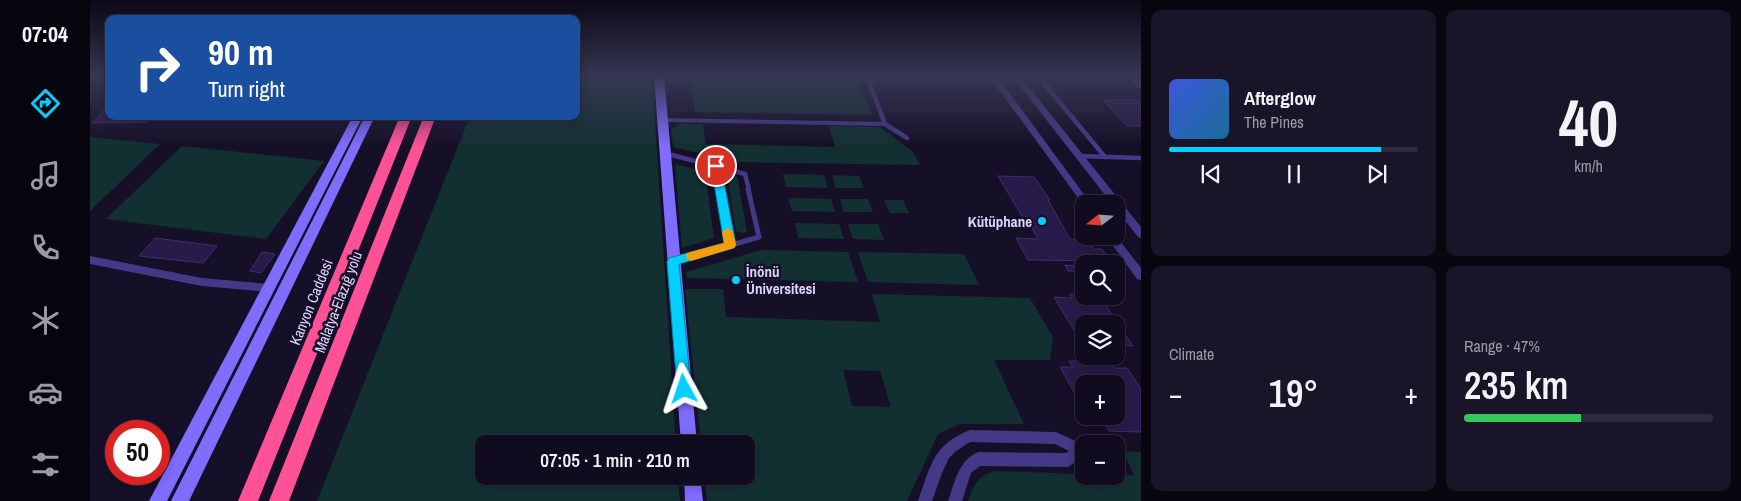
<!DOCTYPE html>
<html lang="en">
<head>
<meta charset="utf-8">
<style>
	body { margin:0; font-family:"Archivo Narrow",sans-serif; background:#191427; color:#f1f3f6; height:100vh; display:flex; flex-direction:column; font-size:19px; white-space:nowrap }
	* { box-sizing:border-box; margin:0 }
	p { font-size:16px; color:#9c9ba4 }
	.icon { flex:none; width:28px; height:28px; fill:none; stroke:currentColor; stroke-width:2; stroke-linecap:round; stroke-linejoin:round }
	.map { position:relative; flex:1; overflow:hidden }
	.sheet { display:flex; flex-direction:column; gap:10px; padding:10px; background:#090610; width:600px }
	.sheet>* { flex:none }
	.banner { position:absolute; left:15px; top:15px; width:475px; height:105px; border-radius:10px; box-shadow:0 2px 12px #0003,0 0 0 1px #302b3c; background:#1a4fa0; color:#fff; overflow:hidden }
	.needle { width:32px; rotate:253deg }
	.fabs { position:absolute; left:985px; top:195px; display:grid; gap:10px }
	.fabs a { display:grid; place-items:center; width:50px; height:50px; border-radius:10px; background:#100b1e; box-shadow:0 2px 12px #0003,0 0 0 1px #302b3c; font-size:25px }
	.speed { position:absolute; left:15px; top:420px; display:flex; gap:10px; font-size:25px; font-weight:700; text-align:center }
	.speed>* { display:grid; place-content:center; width:65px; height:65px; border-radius:50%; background:#100b1e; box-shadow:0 2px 12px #0003,0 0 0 1px #302b3c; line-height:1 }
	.speed .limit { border:8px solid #d22; background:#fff; color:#111 }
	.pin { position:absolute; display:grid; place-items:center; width:42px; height:42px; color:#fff; margin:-21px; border:2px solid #fff; border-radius:50%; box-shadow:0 1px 5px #0007 }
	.me { position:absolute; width:55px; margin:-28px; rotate:355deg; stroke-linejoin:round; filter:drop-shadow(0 0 4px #0008) }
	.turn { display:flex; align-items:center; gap:18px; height:105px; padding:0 20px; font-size:22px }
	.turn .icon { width:65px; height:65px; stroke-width:2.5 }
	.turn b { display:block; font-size:35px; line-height:42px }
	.big { font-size:38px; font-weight:600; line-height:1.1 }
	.sheet .widget { flex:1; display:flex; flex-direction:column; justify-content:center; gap:8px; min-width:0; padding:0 18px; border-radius:10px; background:#191427 }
	.sheet .dial { align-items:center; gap:0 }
	.dial b { font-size:65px; line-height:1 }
	.song { display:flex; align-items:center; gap:15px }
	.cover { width:60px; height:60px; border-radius:8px; background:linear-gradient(135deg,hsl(230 70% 55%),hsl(200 70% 35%)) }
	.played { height:5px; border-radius:2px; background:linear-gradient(90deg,#02cfff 85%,#302b3c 85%) }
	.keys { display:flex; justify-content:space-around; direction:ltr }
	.heat { display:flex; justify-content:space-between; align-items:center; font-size:28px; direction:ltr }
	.charge { height:8px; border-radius:4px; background:linear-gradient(90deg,#34c759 47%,#302b3c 0) }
	.sheet .tiles { flex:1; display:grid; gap:10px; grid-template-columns:repeat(2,1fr) }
	.trip { position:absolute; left:385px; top:435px; width:280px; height:50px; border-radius:10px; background:#100b1e; box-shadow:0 2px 12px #0003,0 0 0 1px #302b3c; font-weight:600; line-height:50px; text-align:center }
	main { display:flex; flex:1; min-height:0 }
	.tabs { display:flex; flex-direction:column; width:90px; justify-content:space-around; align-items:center; background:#06040c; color:#9c9ba4 }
	.tabs .icon { width:35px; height:35px }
	.tabs .on { color:#02cfff }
	.tabs b { font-size:22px; color:#f1f3f6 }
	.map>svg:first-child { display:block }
	.green { fill:#123032; fill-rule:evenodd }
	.building { fill:#281b49; stroke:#422c75 }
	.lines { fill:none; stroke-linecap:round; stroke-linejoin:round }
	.lane-far1 { stroke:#433987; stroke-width:4.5 }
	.lane { stroke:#433987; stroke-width:5 }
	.street { fill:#433987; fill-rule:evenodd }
	.secondary { fill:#7e6dff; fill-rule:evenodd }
	.highway { fill:#ff5195; fill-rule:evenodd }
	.route { fill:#02cfff; stroke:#0187a6 }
	.slow { fill:#f59e0b }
	.poi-dot { fill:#02cfff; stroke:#160f28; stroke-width:2 }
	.labels { text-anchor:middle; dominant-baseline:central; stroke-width:5; stroke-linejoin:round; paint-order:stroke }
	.poi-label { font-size:15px; font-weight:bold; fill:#ded6ff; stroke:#160f28; text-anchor:end }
	.street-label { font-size:15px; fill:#ded6ff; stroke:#160f28 }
</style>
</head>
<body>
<main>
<nav class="tabs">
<b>07:04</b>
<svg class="icon on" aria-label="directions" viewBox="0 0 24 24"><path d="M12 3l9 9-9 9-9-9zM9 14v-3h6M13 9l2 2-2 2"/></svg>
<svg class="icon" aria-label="music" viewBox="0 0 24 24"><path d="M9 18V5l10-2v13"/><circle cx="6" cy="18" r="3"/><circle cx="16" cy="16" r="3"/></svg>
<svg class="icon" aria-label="phone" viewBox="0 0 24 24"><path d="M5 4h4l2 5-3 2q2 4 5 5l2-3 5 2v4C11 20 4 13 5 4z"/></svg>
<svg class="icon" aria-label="climate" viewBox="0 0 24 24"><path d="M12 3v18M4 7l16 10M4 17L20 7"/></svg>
<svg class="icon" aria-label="car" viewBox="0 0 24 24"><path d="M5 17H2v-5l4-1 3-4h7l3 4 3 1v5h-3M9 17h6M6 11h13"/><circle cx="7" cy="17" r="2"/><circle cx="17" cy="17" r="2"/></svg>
<svg class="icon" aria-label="filters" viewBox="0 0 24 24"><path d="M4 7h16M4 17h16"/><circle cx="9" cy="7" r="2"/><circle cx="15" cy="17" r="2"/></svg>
</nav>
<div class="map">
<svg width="1051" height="501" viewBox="0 0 1051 501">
	<rect width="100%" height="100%" fill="#160f28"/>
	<g class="green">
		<polygon points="486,76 562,76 586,444 394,444 394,476 588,476 590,501 227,501 380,116 486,116"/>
		<polygon points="599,76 766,76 782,115 605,112"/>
		<polygon points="590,124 613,124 616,144 745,147 739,126 790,127 823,152 830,165 647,162 583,147 581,130"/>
		<polygon points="0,137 70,144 0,211"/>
		<polygon points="92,146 234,161 176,239 16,219"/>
		<polygon points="585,164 615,172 624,238 592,248"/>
		<polygon points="693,174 734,175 738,188 696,187"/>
		<polygon points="642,175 647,176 657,232 652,233 646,231 637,176"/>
		<polygon points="742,175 769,176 774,188 746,188"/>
		<polygon points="698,198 741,199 745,212 702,211"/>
		<polygon points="750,199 778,199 783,212 754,212"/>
		<polygon points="794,200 813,200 819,213 800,213"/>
		<polygon points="705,223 749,224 754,239 708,238"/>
		<polygon points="758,224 788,224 794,240 763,239"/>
		<polygon points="671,250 758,252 768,282 597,278 596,272"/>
		<polygon points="768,252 874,254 889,285 778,282"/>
		<path d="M595,289h38l3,28 154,5 -8,-28 158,4 23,39 -3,23h-56l30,64h-64l-22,10 -31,67h-200l-3,-25h42v-32h-45zM753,370l37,1 11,36 -39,-1z"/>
		<path d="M1032,451l19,1v49h-173c7,-17 8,-24 27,-30l89,3v2l50,-1z"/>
	</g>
	<g class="building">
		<polygon points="1013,100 1047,100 1051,105 1051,126 1037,126"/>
		<polygon points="19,105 19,116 62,116 58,122 2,123"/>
		<polygon points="908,176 944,177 960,200 958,200 980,239 998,240 1004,249 1012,249 1020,261 938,260 926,238 948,239 942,228 939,228"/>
		<polygon points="65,238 127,246 113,263 49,256"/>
		<polygon points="172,252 185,254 171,273 160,271"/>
		<polygon points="975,265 989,266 994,271 994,279 988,279 983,271 978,271"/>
		<polygon points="979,294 991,294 993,298 1011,298 1043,346 1026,345 1026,324 994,324 993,345 964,297 982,298"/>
		<polygon points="979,361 1020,361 1024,368 1037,368 1051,389 1051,432 1019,431 1015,423 1001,423 997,416 1026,416 1026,384 994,384 994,410 970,367 983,367"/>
	</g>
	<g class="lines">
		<g class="lane-far1">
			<polyline points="777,76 795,124 817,138"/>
			<polyline points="948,76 1015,157"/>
			<polyline points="574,153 655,174 659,190"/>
			<polyline points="989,156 1051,158"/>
			<polyline points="626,166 630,190"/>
		</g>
		<g class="lane">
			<polyline points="630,189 640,245"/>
			<polyline points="586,261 669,237 658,189"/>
		</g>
		<g class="street">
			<polygon points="899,76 907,76 1001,204 994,204 994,206"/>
			<polygon points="922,76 930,76 1051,227 1051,238 1048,237 1026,209 1026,204 1022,204"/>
			<polygon points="1037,76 1045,76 1051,82 1051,88 1048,88"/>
			<polygon points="569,118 795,122 799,124 795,126 572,122 568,120"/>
			<polygon points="1016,236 1026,236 1051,268 1051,280 1047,279"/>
			<polygon points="0,256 112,278 179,284 183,285 184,288 183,291 179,292 112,286 0,264"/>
			<path d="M880,430l86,2 28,13v11l-16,11 -88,-1 -9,7 -9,28h-14c7,-19 10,-40 30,-49l88,1 3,-2 -14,-7 -85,-2 -14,9 -7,7 -7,15 -10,28h-14c13,-35 14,-56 52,-71z"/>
		</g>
		<g class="secondary">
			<polygon points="564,76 574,76 607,444 591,444"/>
			<polygon points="263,116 273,116 77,501 59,501"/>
			<polygon points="275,116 285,116 99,501 81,501"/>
			<polygon points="594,476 610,476 613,501 595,501"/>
		</g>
		<g class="highway">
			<polygon points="310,116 322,116 168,501 148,501"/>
			<polygon points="334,116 346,116 199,501 179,501"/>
		</g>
	</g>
	<linearGradient id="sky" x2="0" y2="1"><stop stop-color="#0c0816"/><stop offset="0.52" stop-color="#363753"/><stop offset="1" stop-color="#363753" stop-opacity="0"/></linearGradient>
	<rect width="1051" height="146" fill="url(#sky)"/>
	<polygon class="route" points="626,163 631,166 646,245 644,248 589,264 601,389 599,393 594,395 590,393 587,389 577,262 579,258 634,243 621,166"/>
	<polygon class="slow" points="638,228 643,232 646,245 644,248 601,261 597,259 596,256 597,253 634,243 632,232"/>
	<g class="poi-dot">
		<circle cx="952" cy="221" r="5"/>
		<circle cx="646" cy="280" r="5"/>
	</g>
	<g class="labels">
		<g class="poi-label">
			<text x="942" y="221">Kütüphane</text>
			<text x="656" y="271" text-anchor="start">İnönü<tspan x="656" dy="17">Üniversitesi</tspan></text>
		</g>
		<g class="street-label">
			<text transform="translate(221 302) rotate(-68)">Kanyon Caddesi</text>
			<text transform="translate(248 302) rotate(-69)">Malatya-Elazığ yolu</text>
		</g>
	</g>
</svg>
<div class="fabs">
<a><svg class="needle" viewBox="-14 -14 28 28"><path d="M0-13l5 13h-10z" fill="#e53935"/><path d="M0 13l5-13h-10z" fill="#9c9ba4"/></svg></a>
<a><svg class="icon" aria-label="search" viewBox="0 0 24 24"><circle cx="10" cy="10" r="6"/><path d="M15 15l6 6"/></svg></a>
<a><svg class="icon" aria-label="layers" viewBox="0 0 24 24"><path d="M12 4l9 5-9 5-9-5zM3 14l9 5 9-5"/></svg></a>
<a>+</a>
<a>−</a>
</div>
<div class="speed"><div class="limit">50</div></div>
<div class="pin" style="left:626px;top:166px;background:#d93025"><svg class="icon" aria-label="arrive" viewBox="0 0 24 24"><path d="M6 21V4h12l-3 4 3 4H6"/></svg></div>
<svg class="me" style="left:594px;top:389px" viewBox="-20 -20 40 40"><path d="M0-17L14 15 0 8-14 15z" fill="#02cfff" stroke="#fff" stroke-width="4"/></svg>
<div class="trip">07:05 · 1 min · 210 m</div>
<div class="banner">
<div class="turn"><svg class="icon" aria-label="right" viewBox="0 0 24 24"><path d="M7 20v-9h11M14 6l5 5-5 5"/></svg><div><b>90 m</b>Turn right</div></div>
</div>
</div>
<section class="sheet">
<div class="tiles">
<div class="widget">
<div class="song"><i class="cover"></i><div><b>Afterglow</b><p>The Pines</p></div></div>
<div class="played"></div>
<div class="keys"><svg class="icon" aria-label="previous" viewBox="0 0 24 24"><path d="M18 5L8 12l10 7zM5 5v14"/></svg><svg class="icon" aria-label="pause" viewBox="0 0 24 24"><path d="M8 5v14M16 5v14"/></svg><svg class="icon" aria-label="next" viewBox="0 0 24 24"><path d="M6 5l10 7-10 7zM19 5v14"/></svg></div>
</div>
<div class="widget dial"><b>40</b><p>km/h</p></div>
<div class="widget"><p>Climate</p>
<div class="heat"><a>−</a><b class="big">19°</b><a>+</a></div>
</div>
<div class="widget"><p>Range · 47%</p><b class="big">235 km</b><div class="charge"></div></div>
</div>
</section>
</main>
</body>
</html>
